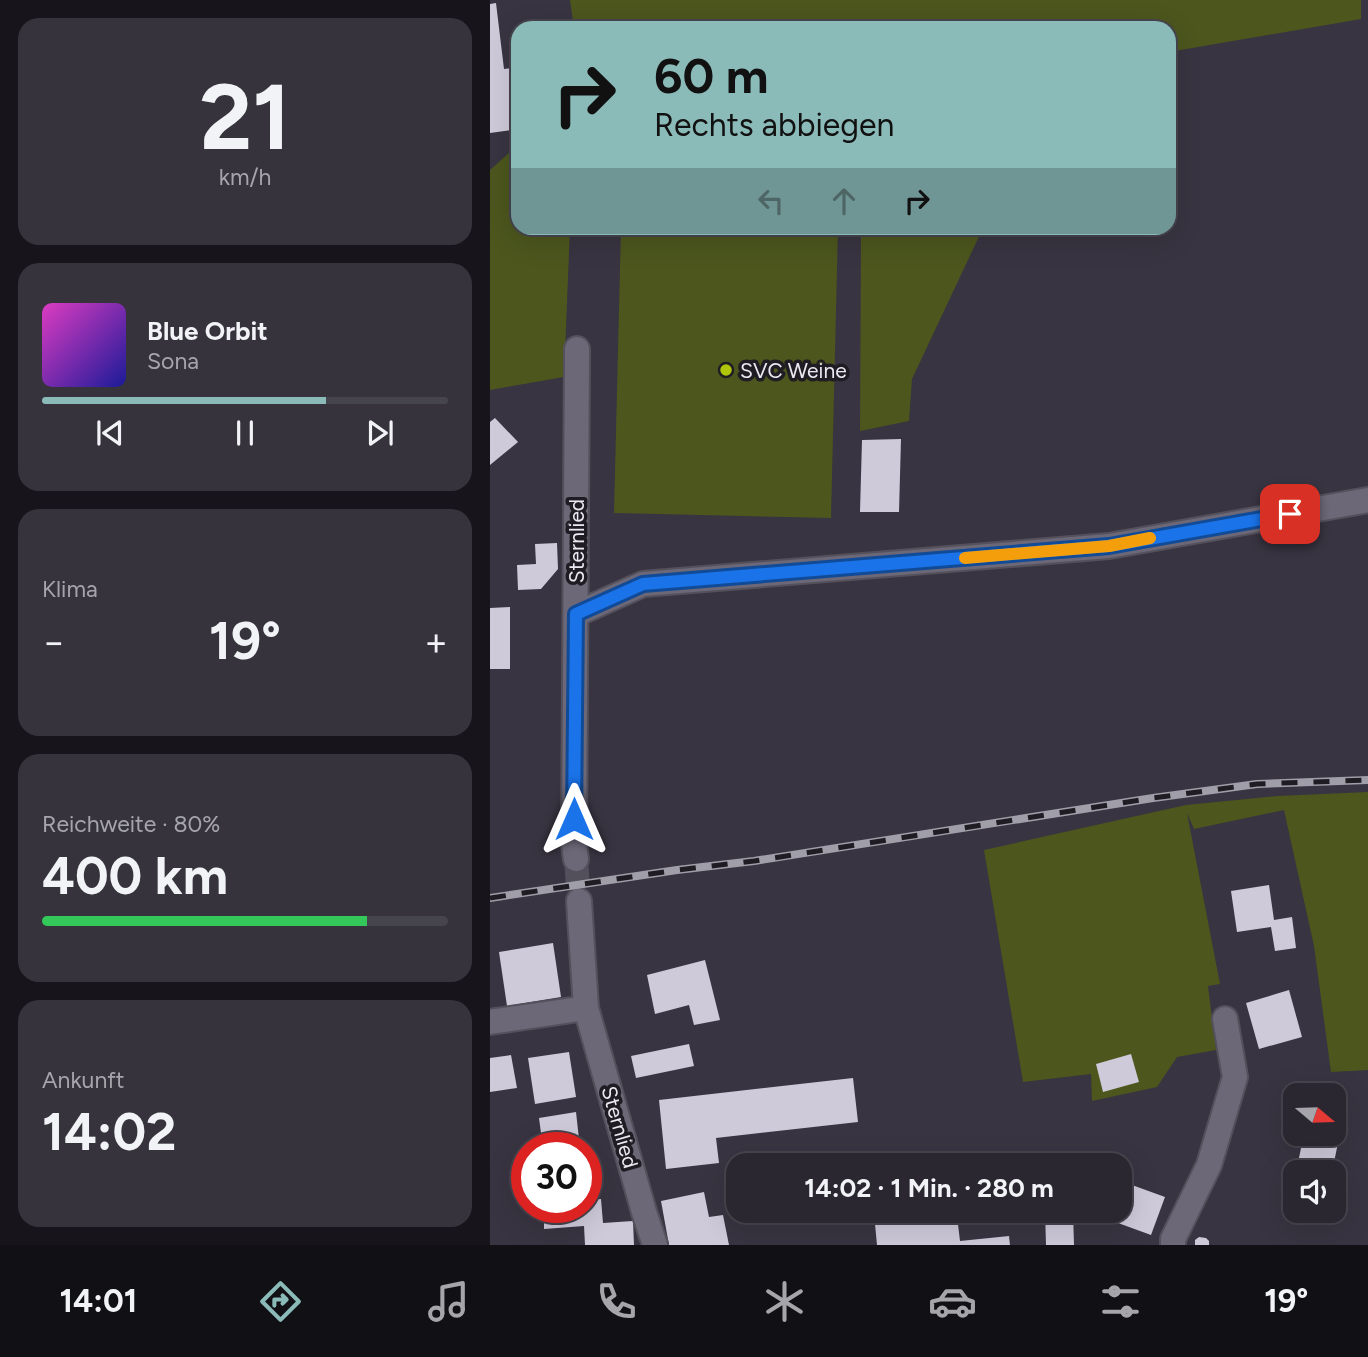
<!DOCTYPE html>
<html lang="de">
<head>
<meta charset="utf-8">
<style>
	body { margin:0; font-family:Figtree,sans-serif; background:#36333d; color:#f1f3f6; height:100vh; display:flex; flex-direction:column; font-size:26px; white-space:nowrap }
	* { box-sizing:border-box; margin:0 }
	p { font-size:23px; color:#a5a5ab }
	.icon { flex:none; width:38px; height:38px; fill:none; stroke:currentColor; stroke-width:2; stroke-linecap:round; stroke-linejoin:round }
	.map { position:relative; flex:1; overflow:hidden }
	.sheet { display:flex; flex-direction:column; gap:18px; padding:18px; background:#17151b; width:490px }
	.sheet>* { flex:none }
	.banner { position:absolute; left:21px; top:21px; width:665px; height:214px; border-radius:21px; box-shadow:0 7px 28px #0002,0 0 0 2px #46444d; background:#8bbbb9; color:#111; overflow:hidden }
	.needle { width:46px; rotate:109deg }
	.tools { position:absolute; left:793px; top:1083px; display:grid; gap:14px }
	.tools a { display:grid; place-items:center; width:63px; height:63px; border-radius:14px; background:#2a2731; box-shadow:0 7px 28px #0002,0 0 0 2px #46444d; font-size:35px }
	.speed { position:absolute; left:21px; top:1132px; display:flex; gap:14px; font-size:35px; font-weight:700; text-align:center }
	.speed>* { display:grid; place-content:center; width:91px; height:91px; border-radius:50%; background:#2a2731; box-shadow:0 7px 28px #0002,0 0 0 2px #46444d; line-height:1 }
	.speed .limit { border:10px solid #d22; background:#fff; color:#111 }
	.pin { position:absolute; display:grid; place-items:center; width:60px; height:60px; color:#fff; margin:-30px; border-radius:14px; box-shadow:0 4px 10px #0006 }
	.me { position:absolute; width:77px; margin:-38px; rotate:0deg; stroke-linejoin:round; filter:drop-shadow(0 0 5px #0008) }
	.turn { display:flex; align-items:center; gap:24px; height:147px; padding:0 28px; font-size:32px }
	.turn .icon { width:91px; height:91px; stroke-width:2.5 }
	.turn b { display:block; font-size:49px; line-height:60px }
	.lanes { display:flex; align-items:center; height:66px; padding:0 28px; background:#0003; justify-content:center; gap:35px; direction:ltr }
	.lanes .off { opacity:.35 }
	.big { font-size:52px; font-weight:700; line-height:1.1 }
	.sheet .tile { flex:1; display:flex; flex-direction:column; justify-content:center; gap:10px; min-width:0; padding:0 24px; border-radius:21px; background:#36333d }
	.sheet .dial { align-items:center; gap:0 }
	.dial b { font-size:91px; line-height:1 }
	.song { display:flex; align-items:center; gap:21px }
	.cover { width:84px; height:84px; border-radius:10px; background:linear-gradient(135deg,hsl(310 70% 55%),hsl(240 70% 35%)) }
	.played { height:7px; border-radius:4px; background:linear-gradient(90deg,#8bbbb9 70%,#46444d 70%) }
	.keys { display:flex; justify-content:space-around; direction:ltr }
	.heat { display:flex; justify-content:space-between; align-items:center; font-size:38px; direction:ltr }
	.charge { height:10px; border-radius:5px; background:linear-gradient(90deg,#34c759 80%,#46444d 0) }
	.trip { position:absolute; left:236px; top:1153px; width:406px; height:70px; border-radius:21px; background:#2a2731; box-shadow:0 7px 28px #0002,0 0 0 2px #46444d; font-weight:700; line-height:70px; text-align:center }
	.tabs { display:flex; height:112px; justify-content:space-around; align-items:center; background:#111014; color:#a5a5ab }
	.tabs .icon { width:49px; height:49px }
	.tabs .on { color:#8bbbb9 }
	.tabs b { font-size:32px; color:#f1f3f6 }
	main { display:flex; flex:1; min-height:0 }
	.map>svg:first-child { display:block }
	.green { fill:#4c561d }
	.building { fill:#cecada }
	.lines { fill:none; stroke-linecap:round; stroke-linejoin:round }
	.minor-tunnel { stroke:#534f5b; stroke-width:24; stroke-dasharray:24 12; stroke-linecap:butt }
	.minor-casing { stroke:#54515c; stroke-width:28 }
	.minor { stroke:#6c6877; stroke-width:24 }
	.rail-casing { stroke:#a09ea8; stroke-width:8 }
	.rail { stroke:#1f1d23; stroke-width:5; stroke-dasharray:16; stroke-linecap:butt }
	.route-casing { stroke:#114b97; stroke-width:18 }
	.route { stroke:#1a73e8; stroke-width:12 }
	.slow { stroke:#f59e0b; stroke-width:12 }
	.poi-dot { fill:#aec50a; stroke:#1f1d23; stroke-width:2.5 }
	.labels { text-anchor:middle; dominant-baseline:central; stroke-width:7; stroke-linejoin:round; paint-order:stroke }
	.poi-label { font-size:21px; fill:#eae8f1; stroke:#1f1d23; text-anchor:start }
	.street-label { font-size:21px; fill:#eae8f1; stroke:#1f1d23 }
</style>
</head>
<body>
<main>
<section class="sheet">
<div class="tile dial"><b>21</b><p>km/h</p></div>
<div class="tile">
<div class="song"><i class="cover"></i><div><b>Blue Orbit</b><p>Sona</p></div></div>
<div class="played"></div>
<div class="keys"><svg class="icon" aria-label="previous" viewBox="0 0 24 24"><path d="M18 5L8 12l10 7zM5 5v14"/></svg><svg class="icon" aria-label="pause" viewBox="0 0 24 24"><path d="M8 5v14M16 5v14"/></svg><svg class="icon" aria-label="next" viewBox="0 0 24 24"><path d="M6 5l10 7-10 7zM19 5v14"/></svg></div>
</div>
<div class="tile"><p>Klima</p>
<div class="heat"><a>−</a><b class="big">19°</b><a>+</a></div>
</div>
<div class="tile"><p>Reichweite · 80%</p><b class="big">400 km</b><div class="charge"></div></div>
<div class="tile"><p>Ankunft</p><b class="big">14:02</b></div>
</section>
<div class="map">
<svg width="878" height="1245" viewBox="0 0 878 1245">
	<rect width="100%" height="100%" fill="#383441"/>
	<g class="green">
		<polygon points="80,0 871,0 871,19 679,52 679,28 84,28"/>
		<polygon points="20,152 28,152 28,228 80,228 74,377 0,390 0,170"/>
		<polygon points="131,228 348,228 341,518 124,513"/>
		<polygon points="371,228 493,228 422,379 419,421 370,431"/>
		<polygon points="878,792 878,1070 841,1072 824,946 794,810 704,829 697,813 730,984 718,986 726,1050 687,1057 667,1087 602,1101 601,1074 533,1082 494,850 696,805 788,796"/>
	</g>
	<g class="building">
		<polygon points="6,3 14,69 28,67 28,129 0,133 0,4"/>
		<polygon points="5,418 28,442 0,465 0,422"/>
		<polygon points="411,439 409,512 370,512 372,440"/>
		<polygon points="67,543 68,569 51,589 28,590 27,565 46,564 45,544"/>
		<polygon points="20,607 20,669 0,669 0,608"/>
		<polygon points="779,885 784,920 802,917 806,948 785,951 781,927 747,932 741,891"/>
		<polygon points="63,943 71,997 17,1006 9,952"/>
		<polygon points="215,960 230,1020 204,1025 199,1005 165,1014 157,975"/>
		<polygon points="799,990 812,1037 769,1049 756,1003"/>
		<polygon points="199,1044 204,1066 146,1078 141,1056"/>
		<polygon points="79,1052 86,1097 45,1104 38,1058"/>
		<polygon points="641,1054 649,1082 613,1092 606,1064"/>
		<polygon points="21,1055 27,1088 0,1092 0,1058"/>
		<polygon points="363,1078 368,1122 226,1138 229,1163 176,1169 169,1100"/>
		<polygon points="844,1102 849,1109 848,1115 852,1116 851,1120 858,1121 855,1139 849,1138 842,1172 806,1172 814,1134 844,1134"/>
		<polygon points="86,1112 90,1148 53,1148 49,1118"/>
		<polygon points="642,1185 675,1197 661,1235 628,1223"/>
		<polygon points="214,1192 219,1217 233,1215 239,1245 179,1245 171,1201"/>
		<polygon points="111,1199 113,1223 143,1221 144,1245 95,1245 94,1226 54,1229 54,1220 50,1216 57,1208 96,1208 96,1200"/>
		<polygon points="555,1211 583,1211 584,1245 556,1245"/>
		<polygon points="467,1216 470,1241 519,1236 520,1245 387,1245 385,1224"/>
		<polygon points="709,1237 716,1238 719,1241 719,1245 705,1245 705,1240"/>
	</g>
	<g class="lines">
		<polyline class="minor-tunnel" points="86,859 89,901"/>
		<defs>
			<g id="minor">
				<polyline points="86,614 153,584 619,546 878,500"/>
				<polyline points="86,859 84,845 87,349"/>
				<polyline points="89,901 96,1008 154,1212 165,1245"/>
				<polyline points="0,1022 96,1008"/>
				<polyline points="683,1245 683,1239 719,1165 745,1077 735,1019"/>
			</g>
		</defs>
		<use href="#minor" class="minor-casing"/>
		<use href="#minor" class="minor"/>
		<defs>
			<polyline id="rail" points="0,898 187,870 264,861 663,798 767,784 878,780"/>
		</defs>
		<use href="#rail" class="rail-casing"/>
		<use href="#rail" class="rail"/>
	</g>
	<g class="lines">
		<defs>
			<polyline id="route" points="84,819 86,614 153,584 619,546 800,514"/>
		</defs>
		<use href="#route" class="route-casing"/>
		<use href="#route" class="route"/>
		<polyline class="slow" points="475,558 619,546 660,538"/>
	</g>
	<circle class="poi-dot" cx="236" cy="370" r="7"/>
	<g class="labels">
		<g class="poi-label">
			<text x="250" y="370">SVC Weine</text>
		</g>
		<g class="street-label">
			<text transform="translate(86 541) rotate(-90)">Sternlied</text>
			<text transform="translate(130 1127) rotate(74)">Sternlied</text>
		</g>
	</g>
</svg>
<div class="tools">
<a><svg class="needle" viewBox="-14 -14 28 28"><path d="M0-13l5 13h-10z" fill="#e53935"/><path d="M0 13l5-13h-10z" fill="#a5a5ab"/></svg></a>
<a><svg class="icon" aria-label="sound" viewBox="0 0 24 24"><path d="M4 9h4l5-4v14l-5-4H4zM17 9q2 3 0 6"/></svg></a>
</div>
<div class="speed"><div class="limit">30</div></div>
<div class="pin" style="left:800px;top:514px;background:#d93025"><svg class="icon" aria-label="arrive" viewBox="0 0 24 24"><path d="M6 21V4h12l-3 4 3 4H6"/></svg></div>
<svg class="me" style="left:84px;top:819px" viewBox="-20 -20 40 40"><path d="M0-17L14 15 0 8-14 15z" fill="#1a73e8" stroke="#fff" stroke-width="4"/></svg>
<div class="trip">14:02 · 1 Min. · 280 m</div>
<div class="banner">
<div class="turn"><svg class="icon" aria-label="right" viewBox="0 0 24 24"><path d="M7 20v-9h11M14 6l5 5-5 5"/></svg><div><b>60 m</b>Rechts abbiegen</div></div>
<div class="lanes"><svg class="icon off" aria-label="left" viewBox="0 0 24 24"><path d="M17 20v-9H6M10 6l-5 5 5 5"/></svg><svg class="icon off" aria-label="ahead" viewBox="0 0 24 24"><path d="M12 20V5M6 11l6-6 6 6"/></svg><svg class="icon" aria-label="right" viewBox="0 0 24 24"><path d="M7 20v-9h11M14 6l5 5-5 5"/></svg></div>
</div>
</div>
</main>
<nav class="tabs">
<b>14:01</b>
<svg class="icon on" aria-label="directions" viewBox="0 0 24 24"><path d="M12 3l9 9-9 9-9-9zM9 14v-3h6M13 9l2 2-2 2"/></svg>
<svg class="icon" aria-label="music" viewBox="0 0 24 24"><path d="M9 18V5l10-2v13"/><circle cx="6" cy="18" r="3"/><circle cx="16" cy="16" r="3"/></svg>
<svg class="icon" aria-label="phone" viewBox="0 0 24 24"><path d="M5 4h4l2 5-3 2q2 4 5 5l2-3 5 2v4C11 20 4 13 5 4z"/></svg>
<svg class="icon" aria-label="climate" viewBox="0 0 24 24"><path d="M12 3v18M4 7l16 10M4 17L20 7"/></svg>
<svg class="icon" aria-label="car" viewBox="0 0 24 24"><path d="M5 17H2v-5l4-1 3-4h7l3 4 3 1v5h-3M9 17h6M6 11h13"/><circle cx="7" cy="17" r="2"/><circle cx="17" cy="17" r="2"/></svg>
<svg class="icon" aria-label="filters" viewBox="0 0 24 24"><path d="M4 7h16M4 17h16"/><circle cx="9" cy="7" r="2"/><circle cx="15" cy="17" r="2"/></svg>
<b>19°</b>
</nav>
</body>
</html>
